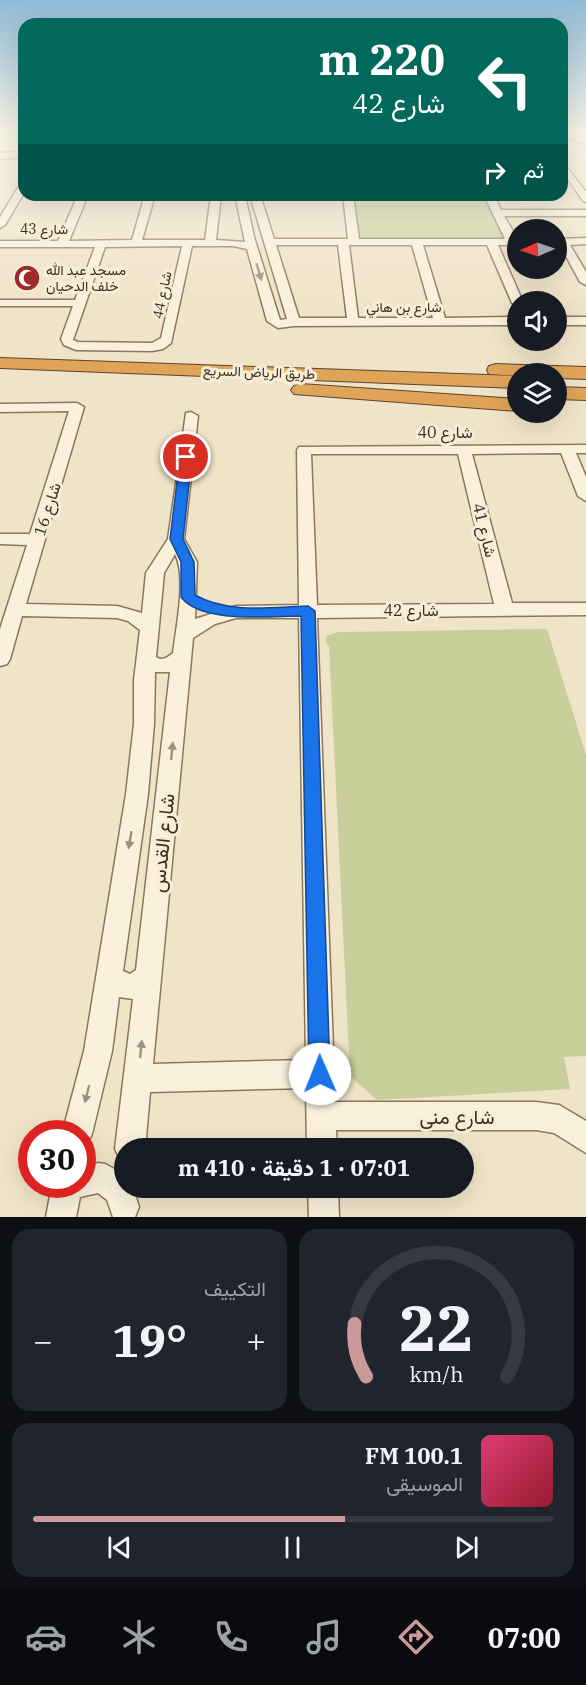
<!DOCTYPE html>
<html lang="ar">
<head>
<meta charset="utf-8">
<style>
	body { margin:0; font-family:"IBM Plex Serif",Vazirmatn,serif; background:#20242c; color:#f1f3f6; direction:rtl; height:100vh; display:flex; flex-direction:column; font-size:22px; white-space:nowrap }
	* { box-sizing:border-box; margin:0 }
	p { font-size:20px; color:#9ea1a6 }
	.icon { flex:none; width:33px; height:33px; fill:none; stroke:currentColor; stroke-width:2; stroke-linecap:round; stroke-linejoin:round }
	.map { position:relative; height:1217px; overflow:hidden; direction:ltr }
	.sheet { display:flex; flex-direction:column; gap:12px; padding:12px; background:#0d0f14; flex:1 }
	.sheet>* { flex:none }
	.banner { position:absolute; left:18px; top:18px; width:550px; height:183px; border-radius:18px; box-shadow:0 6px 24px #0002; direction:rtl; background:#00695c; color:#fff; overflow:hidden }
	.needle { width:39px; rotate:268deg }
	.tools { position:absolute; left:507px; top:219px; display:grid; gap:12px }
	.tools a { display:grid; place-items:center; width:60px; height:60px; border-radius:50%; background:#171b24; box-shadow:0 6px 24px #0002; font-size:30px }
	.speed { position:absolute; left:18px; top:1120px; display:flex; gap:12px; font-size:30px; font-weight:700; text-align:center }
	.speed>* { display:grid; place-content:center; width:78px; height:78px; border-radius:50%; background:#171b24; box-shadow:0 6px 24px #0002; line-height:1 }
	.speed .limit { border:9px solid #d22; background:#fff; color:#111 }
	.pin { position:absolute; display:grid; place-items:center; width:51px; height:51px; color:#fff; margin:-26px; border:3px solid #fff; border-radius:50%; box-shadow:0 2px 6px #0007 }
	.me { position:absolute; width:66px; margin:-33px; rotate:359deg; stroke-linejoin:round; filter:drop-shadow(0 0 4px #0008) }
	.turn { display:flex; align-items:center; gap:21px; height:126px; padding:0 24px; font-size:27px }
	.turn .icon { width:78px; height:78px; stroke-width:2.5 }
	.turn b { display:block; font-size:42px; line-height:51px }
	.then { display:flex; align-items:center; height:57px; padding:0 24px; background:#0003; gap:12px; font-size:22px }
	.big { font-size:45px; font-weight:700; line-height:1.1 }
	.sheet .widget { flex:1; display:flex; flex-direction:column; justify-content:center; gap:9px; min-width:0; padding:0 21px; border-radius:18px; background:#20242c }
	.sheet .dial { align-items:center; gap:0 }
	.dial svg { height:156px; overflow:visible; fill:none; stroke:#363941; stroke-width:7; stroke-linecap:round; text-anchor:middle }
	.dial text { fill:#f1f3f6; stroke:none }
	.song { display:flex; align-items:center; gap:18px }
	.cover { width:72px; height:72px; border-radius:9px; background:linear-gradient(135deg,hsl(340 70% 55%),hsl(350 70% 35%)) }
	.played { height:6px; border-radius:3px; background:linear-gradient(90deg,#cc999b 60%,#363941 60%) }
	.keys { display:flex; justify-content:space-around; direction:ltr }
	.heat { display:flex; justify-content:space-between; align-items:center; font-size:33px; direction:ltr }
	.sheet .tiles { flex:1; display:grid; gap:12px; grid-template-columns:1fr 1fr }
	.widget:last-child { grid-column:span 2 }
	.trip { position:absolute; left:114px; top:1138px; width:360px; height:60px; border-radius:30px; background:#171b24; box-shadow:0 6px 24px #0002; font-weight:700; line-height:60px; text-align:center; direction:rtl }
	.tabs { display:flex; height:96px; justify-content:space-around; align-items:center; background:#090b0e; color:#9ea1a6 }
	.tabs .icon { width:42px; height:42px }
	.tabs .active { color:#cc999b }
	.tabs b { font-size:27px; color:#f1f3f6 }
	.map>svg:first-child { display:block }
	.green { fill:#c9cf9b }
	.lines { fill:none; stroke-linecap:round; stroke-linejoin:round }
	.minor-casing { stroke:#8d765c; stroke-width:3 }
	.major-casing { stroke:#5b4430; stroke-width:4 }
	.highway-casing { stroke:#5b4430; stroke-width:2 }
	.minor { fill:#faf1dc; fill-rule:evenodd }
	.major { fill:#f3d9a0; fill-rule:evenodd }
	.highway { fill:#e0a458; fill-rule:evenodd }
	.oneway { fill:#9c907e }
	.route { fill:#1a73e8; stroke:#114b97; stroke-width:1.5 }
	.labels { text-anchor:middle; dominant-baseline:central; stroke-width:6; stroke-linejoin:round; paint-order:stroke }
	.far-street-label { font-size:14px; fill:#3d2e20; stroke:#f7eed8 }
	.far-poi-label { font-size:14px; fill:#3d2e20; stroke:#f7eed8; text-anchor:start }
	.street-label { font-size:16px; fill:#3d2e20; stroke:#f7eed8 }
	.near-street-label { font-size:20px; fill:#3d2e20; stroke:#f7eed8 }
</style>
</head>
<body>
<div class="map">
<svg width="586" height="1217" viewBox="0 0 586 1217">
	<rect width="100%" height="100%" fill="#f0e4c8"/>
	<g class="green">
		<polygon points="353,195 484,195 508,240 356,240"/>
		<polygon points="547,629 586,755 586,1056 564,1057 570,1089 377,1100 350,1076 329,646 326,644 326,636 338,632"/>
	</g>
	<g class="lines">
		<defs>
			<g id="minor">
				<polygon points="24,151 24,157 0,159 0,153"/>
				<polygon points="562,161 586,192 586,202 583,201 562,170"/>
				<polygon points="24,182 24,193 5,225 0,228 0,217 21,183"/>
				<path d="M78,195h10l-19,46 63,-1 13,-45h10l-13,45h63l6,-45h10l-5,45 29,2 -10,-47h10l9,42 26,83 7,-1 -37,-124h10l14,44h74l-5,-44h10l6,44h146l-21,-44h10l7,15h85v6h-82l14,23v6h-20l25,57h-5v4l-6,-3 -25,-58h-64l22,73 73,-1v8l-224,1 -16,2 -11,-7 -20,-72 -14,-3h-41l-21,97 -8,6 -11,2 -76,-1 -12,-5 -3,-6 12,-33h-73v-6h75l20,-53h-95v-6h58zM276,245h62l9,73h-48zM349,245h63l21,73h-75zM182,246l-21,92 -9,5 -74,-1 -5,-2 32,-93z"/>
				<polygon points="586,238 586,244 570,245 586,272 586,285 580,282 560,245 556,245 556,239"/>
				<rect x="556" y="317" width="30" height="8"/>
				<path d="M77,403l7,4 -58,197 91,2 25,7 4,-40 22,-34 18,-126 5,-1 7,4 -14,123 13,23 -2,57 41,-13 63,-1 -2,-155 2,-3 287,-2v8h-10l10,24v24l-8,-5 -17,-43 -89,1 40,149h74v12l-269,3 18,484h201l23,3 27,16v32l-32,-20 -18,-3h-200l1,19h-30l-1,-61 -156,4 -5,57h-21v12l-4,-2 -5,-10 18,-150 -14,-2 -7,54 -20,83 -5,10 -5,2v-12h-20l22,-83 42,-257 8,-70v-44l6,-50 -12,-9 -11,-3 -95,-2 -12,43 -3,5 -7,2v-37l27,-84 -27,-1v-10h30l39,-123 -69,1v-8zM311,454h147l36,150 -177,1zM175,554c12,23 1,73 -2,99 -6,5 -11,8 -17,4l8,-84zM236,618h63l7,442 -153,4 40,-426 22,-14zM155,672h15l-34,298 -6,4 -7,-3 25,-177 6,-70z"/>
				<polygon points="98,1163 105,1164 124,1174 124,1188 133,1188 139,1207 135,1217 113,1217 107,1200 98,1193 80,1197 76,1217 46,1217 52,1185 82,1185 82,1168"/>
				<polygon points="308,1188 338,1188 339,1217 309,1217"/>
			</g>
			<polygon id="major" points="565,135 586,137 586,144 566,137"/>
			<g id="highway">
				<polygon points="0,358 518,376 518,388 0,368"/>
				<polygon points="496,364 586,367 586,379 556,378 556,374 518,374 518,376 489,374 487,370 489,366"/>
				<polygon points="301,384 518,399 518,411 294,394 291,390 294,386"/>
				<polygon points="556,387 586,388 586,400 556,399"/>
			</g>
		</defs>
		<use href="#minor" class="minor-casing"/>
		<use href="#major" class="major-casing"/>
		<use href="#highway" class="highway-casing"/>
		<use href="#minor" class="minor"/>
		<use href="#major" class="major"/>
		<use href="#highway" class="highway"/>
	</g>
	<defs><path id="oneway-solid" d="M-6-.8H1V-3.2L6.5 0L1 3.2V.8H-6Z" transform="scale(1.5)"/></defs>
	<g class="oneway">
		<use href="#oneway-solid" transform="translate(259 272) rotate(74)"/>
		<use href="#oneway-solid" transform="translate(172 751) rotate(-84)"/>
		<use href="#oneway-solid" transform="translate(130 840) rotate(99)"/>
		<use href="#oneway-solid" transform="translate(141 1049) rotate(-84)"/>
		<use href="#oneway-solid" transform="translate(87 1094) rotate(104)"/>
	</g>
	<linearGradient id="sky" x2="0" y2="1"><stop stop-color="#8fbad6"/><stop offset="0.44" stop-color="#f8f3e6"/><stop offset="1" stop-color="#f8f3e6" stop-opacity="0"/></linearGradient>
	<rect width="586" height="305" fill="url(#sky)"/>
	<path class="route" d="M186,454l6,3 -9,82 11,23 1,33c33,19 76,12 113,11l7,5 15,463 -3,8 -7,3 -7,-3 -4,-8 -8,-458c-30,0 -100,8 -120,-19v-35l-11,-23 10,-82z"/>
	<defs>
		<symbol id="mosque-disc" viewBox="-11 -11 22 22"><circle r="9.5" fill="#9e2a2b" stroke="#f7eed8"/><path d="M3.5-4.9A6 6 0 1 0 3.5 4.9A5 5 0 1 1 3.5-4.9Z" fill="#fff"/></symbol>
	</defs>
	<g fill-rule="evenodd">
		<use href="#mosque-disc" x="12" y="263" width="30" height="30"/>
	</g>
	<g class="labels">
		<g class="far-street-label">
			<text x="44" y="229">شارع 43</text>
			<text transform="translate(162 295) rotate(-78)">شارع 44</text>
			<text x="404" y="307">شارع بن هاني</text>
			<text transform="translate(259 372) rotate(2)">طريق الرياض السريع</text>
		</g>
		<g class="far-poi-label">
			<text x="46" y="270">مسجد عبد الله<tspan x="46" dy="16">خلف الدحيان</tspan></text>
		</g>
		<g class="street-label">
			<text x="445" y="432">شارع 40</text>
			<text transform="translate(47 509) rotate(-72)">شارع 16</text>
			<text transform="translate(485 530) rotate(76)">شارع 41</text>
			<text x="411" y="610">شارع 42</text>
		</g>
		<g class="near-street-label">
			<text transform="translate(162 843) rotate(-84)">شارع القدس</text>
			<text x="457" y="1116">شارع منى</text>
		</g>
	</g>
</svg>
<div class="tools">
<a><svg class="needle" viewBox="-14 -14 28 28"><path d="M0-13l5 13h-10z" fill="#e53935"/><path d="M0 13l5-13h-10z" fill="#9ea1a6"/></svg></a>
<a><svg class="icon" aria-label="sound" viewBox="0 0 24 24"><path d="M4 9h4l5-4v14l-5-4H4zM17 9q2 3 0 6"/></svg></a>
<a><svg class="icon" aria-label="layers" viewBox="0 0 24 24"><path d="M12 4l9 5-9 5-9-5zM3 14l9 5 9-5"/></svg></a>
</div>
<div class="speed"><div class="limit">30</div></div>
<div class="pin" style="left:186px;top:457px;background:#d93025"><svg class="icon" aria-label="arrive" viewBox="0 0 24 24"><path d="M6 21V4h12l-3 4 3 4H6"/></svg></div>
<svg class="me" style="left:320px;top:1074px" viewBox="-20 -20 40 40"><circle r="19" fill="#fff"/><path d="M0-13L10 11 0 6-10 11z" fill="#1a73e8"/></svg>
<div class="trip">07:01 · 1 دقيقة · 410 m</div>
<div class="banner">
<div class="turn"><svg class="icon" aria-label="left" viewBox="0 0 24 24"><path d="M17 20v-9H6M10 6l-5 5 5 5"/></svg><div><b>220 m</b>شارع 42</div></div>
<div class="then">ثم<svg class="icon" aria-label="right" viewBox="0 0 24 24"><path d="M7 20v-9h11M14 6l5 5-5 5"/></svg></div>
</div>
</div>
<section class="sheet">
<div class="tiles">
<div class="widget dial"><svg viewBox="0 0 100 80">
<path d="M14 69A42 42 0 1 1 86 69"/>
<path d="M14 69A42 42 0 0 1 8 42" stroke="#cc999b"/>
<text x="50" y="56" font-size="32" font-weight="700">22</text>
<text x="50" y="72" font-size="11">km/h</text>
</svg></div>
<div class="widget"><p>التكييف</p>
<div class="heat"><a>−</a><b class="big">19°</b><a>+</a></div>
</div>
<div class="widget">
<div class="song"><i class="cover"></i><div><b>100.1 FM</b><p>الموسيقى</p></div></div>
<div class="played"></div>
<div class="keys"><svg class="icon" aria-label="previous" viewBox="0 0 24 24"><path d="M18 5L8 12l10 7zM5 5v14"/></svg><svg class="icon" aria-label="pause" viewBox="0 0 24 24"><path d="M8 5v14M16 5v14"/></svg><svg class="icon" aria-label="next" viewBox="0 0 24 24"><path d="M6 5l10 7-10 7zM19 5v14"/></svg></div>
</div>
</div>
</section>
<nav class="tabs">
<b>07:00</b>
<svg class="icon active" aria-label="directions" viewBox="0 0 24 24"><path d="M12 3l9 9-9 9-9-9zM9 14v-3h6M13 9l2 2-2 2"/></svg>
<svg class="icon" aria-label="music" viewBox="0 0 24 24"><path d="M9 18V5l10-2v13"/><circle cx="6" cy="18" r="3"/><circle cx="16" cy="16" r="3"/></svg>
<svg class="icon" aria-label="phone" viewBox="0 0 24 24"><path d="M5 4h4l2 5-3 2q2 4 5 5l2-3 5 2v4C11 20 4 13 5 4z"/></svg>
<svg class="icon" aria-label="climate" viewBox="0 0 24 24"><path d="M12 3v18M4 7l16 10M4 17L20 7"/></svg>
<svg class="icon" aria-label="car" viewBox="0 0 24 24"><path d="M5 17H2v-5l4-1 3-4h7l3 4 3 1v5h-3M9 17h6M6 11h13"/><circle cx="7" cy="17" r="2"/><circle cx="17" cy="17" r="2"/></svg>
</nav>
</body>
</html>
